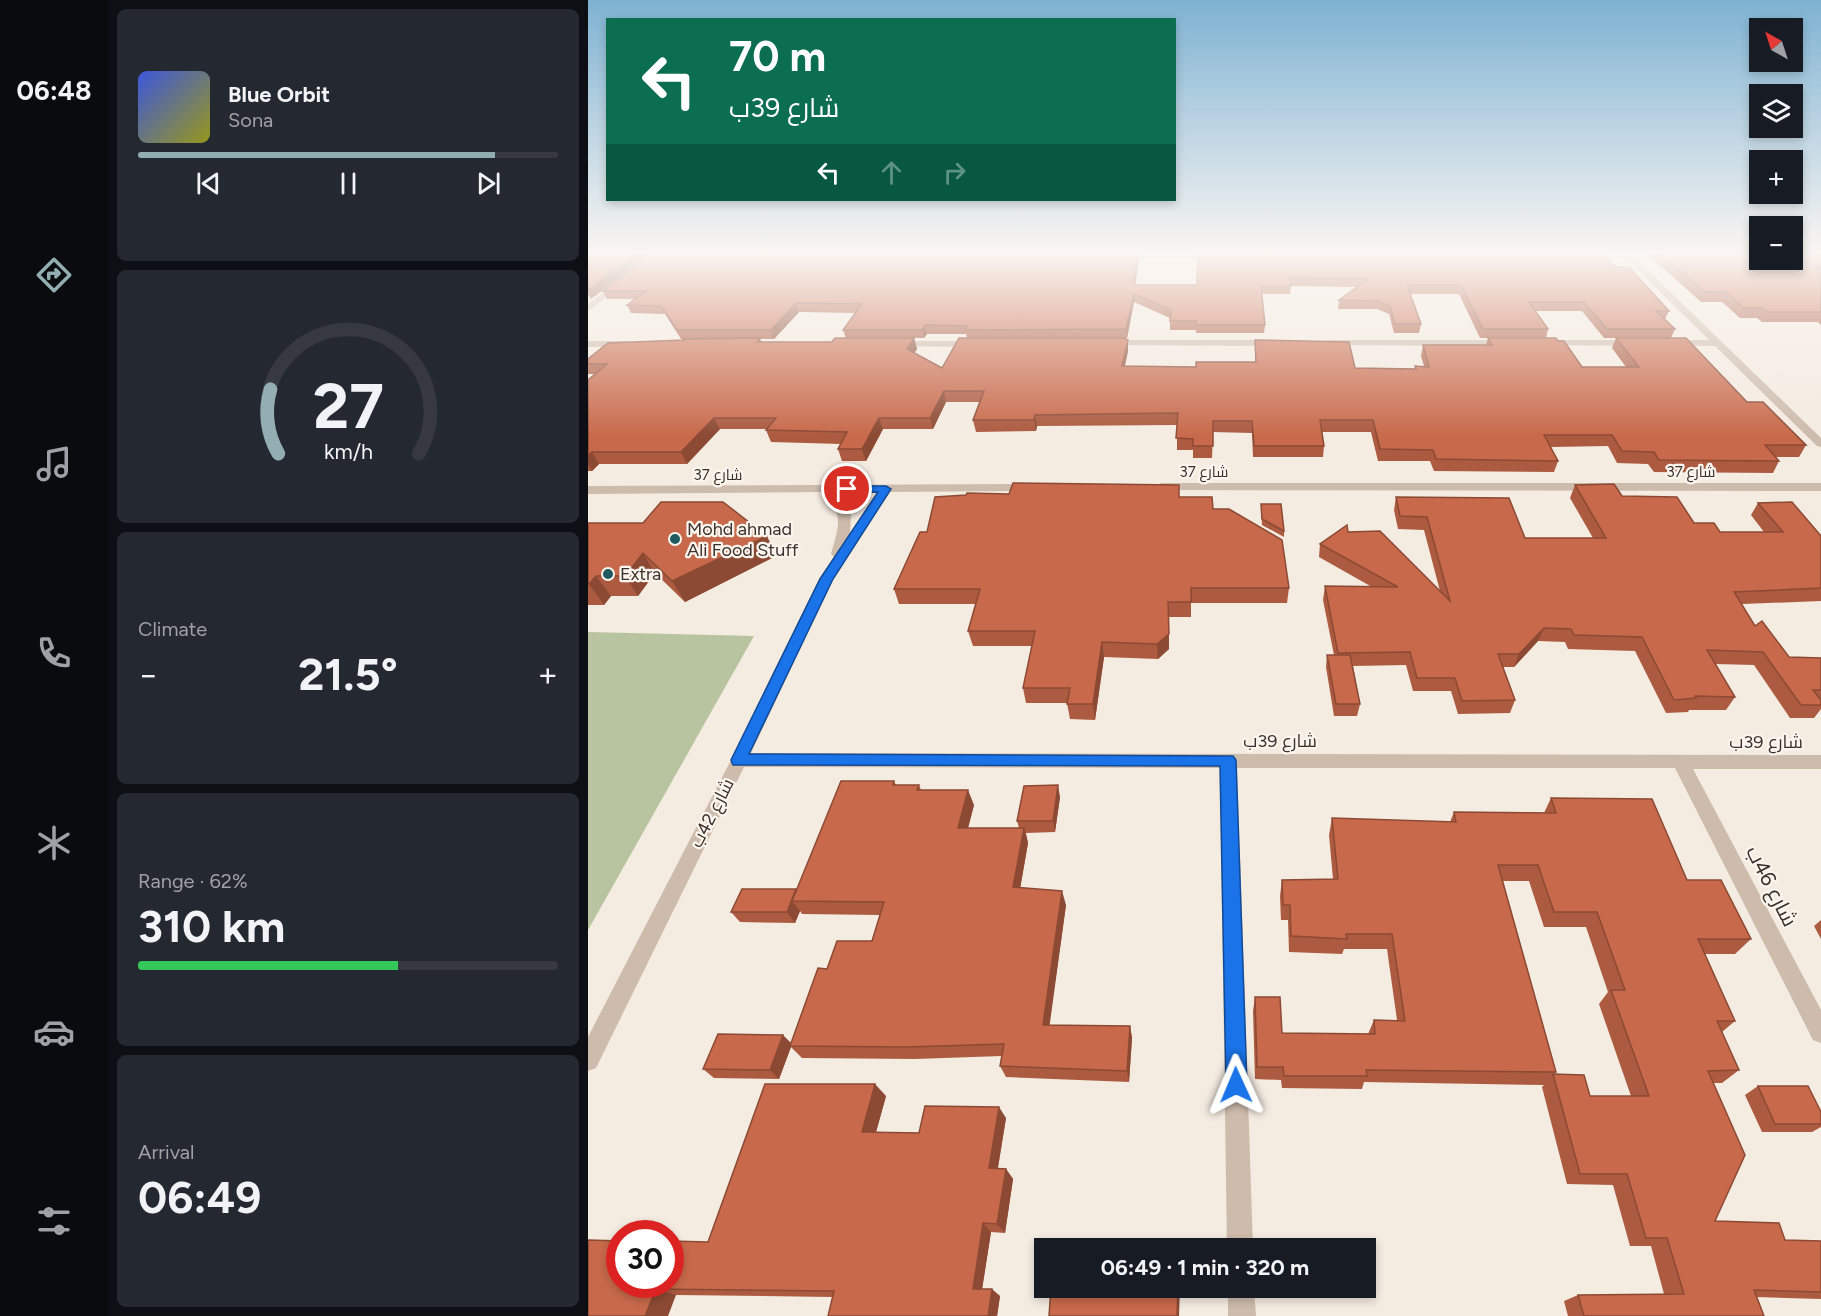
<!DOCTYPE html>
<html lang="en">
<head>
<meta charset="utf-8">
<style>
	body { margin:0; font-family:Figtree,Cairo,sans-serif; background:#242831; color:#f1f3f6; height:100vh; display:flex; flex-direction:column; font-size:22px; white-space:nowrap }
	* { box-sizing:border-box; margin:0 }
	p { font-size:20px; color:#9ea1a6 }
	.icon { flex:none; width:33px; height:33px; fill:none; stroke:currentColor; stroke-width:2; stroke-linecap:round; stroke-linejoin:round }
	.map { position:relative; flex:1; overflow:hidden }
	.drawer { display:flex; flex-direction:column; gap:9px; padding:9px; background:#0d0f14; width:480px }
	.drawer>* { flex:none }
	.guide { position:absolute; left:18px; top:18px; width:570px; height:183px; border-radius:0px; box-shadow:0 3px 9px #0003; background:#0b6e4f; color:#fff; overflow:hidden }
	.needle { width:39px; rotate:321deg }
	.fabs { position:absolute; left:1161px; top:18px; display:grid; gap:12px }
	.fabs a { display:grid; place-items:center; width:54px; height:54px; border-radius:0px; background:#171b24; box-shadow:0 3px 9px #0003; font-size:30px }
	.speed { position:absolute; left:18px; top:1220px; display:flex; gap:12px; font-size:30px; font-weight:700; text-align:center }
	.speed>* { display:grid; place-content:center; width:78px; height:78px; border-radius:50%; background:#171b24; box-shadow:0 3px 9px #0003; line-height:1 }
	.speed .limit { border:9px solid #d22; background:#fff; color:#111 }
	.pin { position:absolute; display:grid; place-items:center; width:51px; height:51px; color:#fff; margin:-26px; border:3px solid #fff; border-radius:50%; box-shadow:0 2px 6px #0007 }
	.me { position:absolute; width:66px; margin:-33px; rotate:359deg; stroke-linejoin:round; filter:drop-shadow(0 0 4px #0008) }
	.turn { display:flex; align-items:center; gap:21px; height:126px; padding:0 24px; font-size:27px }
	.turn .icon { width:78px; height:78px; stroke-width:2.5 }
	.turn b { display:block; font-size:42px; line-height:51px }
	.lanes { display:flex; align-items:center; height:57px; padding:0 24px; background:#0003; justify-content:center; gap:30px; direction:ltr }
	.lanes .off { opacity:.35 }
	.big { font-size:45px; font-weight:700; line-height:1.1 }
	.drawer .card { flex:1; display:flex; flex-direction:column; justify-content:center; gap:9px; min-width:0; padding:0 21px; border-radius:9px; background:#242831 }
	.drawer .dial { align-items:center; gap:0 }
	.dial svg { height:156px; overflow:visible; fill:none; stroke:#363941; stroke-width:7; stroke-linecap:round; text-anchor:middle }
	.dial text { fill:#f1f3f6; stroke:none }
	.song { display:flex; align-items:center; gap:18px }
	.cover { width:72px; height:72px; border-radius:9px; background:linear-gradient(135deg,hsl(230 70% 55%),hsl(60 70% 35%)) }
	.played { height:6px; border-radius:3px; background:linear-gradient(90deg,#92aeb2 85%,#363941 85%) }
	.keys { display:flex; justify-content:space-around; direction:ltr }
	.heat { display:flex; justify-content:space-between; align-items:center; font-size:33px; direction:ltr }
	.charge { height:9px; border-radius:4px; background:linear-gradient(90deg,#34c759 62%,#363941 0) }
	.trip { position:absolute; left:446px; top:1238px; width:342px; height:60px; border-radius:0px; background:#171b24; box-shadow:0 3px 9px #0003; font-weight:700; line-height:60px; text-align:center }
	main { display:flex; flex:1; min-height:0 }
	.menu { display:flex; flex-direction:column; width:108px; justify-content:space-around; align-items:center; background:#090b0e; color:#9ea1a6 }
	.menu .icon { width:42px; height:42px }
	.menu .on { color:#92aeb2 }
	.menu b { font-size:27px; color:#f1f3f6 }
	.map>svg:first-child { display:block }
	.green { fill:#b8c4a0 }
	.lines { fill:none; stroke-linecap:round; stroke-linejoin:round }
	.street { fill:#cdbbac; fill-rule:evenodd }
	.wall { fill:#ac5a40; fill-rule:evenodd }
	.shaded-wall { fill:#8c4a34 }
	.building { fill:#c8694b; stroke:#8c4a34; stroke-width:1.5 }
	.route { fill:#1a73e8; stroke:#114b97; stroke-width:1.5 }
	.poi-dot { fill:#1f5a5e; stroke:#fbf5ee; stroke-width:2 }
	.labels { text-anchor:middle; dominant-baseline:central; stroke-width:4.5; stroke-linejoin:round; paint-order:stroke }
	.far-street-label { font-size:15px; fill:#3b302b; stroke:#fbf5ee }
	.poi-label { font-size:18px; fill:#3b302b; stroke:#fbf5ee; text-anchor:start }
	.street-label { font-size:18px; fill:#3b302b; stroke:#fbf5ee }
	.near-street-label { font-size:21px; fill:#3b302b; stroke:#fbf5ee }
</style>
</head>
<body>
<main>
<nav class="menu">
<b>06:48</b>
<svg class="icon on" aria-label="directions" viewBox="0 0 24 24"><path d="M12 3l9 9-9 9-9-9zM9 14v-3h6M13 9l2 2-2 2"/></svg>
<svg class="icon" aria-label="music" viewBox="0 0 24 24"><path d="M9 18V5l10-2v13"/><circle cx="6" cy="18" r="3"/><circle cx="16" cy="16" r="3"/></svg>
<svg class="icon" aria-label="phone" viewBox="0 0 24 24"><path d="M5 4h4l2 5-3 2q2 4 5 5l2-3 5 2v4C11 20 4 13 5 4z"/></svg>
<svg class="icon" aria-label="climate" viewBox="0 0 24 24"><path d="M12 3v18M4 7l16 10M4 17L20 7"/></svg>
<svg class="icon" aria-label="car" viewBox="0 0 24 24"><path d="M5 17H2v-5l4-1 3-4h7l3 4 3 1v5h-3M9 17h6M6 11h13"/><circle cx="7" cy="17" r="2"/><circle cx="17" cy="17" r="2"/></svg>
<svg class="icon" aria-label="filters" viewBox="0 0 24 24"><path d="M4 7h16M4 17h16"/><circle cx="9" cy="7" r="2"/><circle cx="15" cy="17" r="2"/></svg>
</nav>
<section class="drawer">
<div class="card">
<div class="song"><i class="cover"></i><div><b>Blue Orbit</b><p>Sona</p></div></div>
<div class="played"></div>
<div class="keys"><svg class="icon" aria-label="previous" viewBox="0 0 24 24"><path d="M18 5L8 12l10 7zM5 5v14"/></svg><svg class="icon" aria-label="pause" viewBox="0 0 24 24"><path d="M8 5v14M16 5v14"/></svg><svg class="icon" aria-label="next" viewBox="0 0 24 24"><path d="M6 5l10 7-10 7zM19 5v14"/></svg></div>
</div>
<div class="card dial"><svg viewBox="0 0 100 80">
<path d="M14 69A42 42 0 1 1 86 69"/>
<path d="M14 69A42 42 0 0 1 10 36" stroke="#92aeb2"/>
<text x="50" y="56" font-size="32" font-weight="700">27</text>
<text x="50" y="72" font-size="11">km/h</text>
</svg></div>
<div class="card"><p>Climate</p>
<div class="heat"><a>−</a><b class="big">21.5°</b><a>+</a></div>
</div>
<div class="card"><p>Range · 62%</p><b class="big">310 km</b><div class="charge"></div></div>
<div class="card"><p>Arrival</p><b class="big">06:49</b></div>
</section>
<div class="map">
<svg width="1233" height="1316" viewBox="0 0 1233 1316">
	<rect width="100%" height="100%" fill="#f4ebe1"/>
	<polygon class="green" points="0,632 166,636 0,930"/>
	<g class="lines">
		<g class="street">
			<polygon points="1032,251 1040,251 1233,438 1233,447 1229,446 1127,346 1079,345 1079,341 1082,340 1121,340 1038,258 997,258 993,256 997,254 1034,254"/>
			<polygon points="532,254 628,254 632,256 628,258 529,258 529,254"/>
			<polygon points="31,281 38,283 0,311 0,304"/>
			<polygon points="521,340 686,340 691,343 686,346 518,345 518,341"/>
			<polygon points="740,340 917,340 922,343 917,346 737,345 737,341"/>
			<polygon points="959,340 1046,340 1051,343 1046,346 956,345 956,341"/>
			<polygon points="0,341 38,341 43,344 38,347 0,347"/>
			<polygon points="308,341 386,341 391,344 386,347 305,346 305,342"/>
			<polygon points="573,483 1233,483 1233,491 569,490 567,487"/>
			<path d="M441,484l6,4 -2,3 -143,1 -57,87 -82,174 1070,2v14h-128l128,241v33l-8,-3 -138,-272h-438l16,480h-26l-7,-480 -476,-1 -148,301 -8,3v-34l143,-277 88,-181 15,-22 -3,-3c8,-29 13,-37 -7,-62l-236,2v-8zM248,492h42l-28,42 1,-20z"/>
			<polygon points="640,1287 666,1287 668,1316 640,1316"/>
		</g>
	</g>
	<g class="wall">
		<polygon points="81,251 553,251 553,252"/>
		<polygon points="610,251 1001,251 610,252"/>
		<polygon points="1056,251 1233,251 1233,325 1230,322 1174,322 1169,318 1152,318 1134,302 1113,302"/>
		<path d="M610,252l418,15 53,44 -4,8 10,10 -4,9 76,64 59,43 -7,12h-24l4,4 -6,12 -119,-1 -6,-8 -31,-1 -9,-17 -57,1 7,14 -4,11 -120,-1 -4,-10h-52l-7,-29h-49l2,14 -1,11h-70l-1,-24 -39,-1 -1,26h-19v-8h-16v-25l-140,1 -1,5 -60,1 -3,-12 7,-18h-34l-13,27h-50l-17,32h-24l-4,-12 3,-5 -70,-2 -5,-12v-1h-46l-33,35h-88l-7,7h-4v-91l7,-6h-7v-15l96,-19 -1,-1h-2l-16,-25 -34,-1 -4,-8 8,-6h-28l-4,-8 536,-31 -4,25h62zM703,286l66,1 -18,13 -1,9h39l12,5 5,19h25l2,-9 -11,-30h49l21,44h8l-2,7h-63l-2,11 3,10h-9v3l-60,-1 -100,-28v22l-59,5 -71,-1 3,-15 -4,-13h3l7,-36 36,16v12h26v3h68l1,-8 -4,-31h29zM947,311h47l22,27h12l-4,10 14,19h-44l-24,-26 -12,-3 2,-9zM211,312l57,1 -13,17 3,8 -14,4h-70l-2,-3h14zM339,334h39l1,4 -25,30 -28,-15 3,-4 -3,-11h10z"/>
		<polygon points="987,485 1034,496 1106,523 1132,532 1176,532 1163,515 1170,503 1233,536 1233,601 1154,604 1167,626 1201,657 1233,658 1233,709 1226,718 1202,718 1166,665 1127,664 1147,697 1138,710 1101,710 1100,712 1078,713 1047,651 980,649 977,642 950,641 926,667 915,667 927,700 922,713 870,714 863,691 825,691 818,665 765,666 772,704 769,716 746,716 738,667 739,655 746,655 735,600 737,586 784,587 731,557 732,544 760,532 852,591 836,530 810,529 806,510 808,497 937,538 1005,538 982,498"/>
		<polygon points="592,497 625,509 701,588 699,603 603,603 603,617 581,617 581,649 570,659 516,657 507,720 482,719 479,703 438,703 435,688 444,646 385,646 380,631 388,604 311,604 306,589 339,532"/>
		<polygon points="673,504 696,531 696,537 674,525"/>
		<polygon points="0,523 188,556 97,602 67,573 50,596 23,596 16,605 0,605"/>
		<polygon points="306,781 308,785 331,785 333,790 386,805 380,828 431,828 429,821 472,797 467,832 438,833 440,843 432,888 478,905 461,1025 542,1026 544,1038 541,1082 418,1077 412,1066 414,1056 327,1059 214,1058 203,1047 191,1079 126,1078 115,1069 203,1044 239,969 284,941 292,915 214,914 212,911 207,923 152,922 143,912 209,889"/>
		<path d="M963,798l136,82 64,59 -16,15h-30l30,67 -13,11 17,38 -17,13h-9l2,138 70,19 36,1v58l-64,-2 7,19h-196l-4,-15 14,-6 86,-1 -13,-48h-21l-17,-61 -46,-1 -25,-97 2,-2 -180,-3 -2,7 -80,-1 -1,-8 -26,-1 -2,-68 2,-14 27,36 86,1 6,-14h23l-10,-71h-43l-2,5 -53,-2 -1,-32h-7l-1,-24 2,-16 51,-1 -4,-44 3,-17 118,4 4,-10 90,1zM915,881h26l15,46h42l22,65 -9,12 32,92h-41l-36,-22 2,-2z"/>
		<polygon points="1233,920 1233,939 1226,926"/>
		<polygon points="1170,1086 1233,1112 1233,1127 1224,1132 1174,1132 1157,1095"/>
		<polygon points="298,1096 288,1132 331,1133 418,1118 410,1168 418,1169 425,1179 417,1233 403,1232 394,1289 412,1296 409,1316 240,1316 245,1297 88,1295 0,1316 120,1242"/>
	</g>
	<g class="shaded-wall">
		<polygon points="53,251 67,251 3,299 0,294 0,290"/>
		<polygon points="551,252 551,260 546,294 545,285"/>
		<polygon points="546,294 546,302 539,338 538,329"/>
		<polygon points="208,303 211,312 186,339 183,330"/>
		<polygon points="337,325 339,334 336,338 334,330"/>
		<polygon points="326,338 329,349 322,359 319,349"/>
		<polygon points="540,340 540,351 534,377 534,366"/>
		<polygon points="356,391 358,402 345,429 342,418"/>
		<polygon points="447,415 449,426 448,431 446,420"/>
		<polygon points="126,418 132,429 99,464 93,452"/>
		<polygon points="291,418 295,429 278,461 274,449"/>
		<polygon points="4,452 11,464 4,471 0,464 0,456"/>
		<polygon points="179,536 188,556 97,602 84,581"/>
		<polygon points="55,553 67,573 50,596 37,576"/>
		<polygon points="8,576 23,596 16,605 1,584"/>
		<polygon points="580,602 581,649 570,659 569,644"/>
		<polygon points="956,628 950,641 926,667 931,654"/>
		<polygon points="514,642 516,657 507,720 505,704"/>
		<polygon points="470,785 472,797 467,832 465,821"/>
		<polygon points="380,790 386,805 376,843 370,828"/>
		<polygon points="436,828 440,843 430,901 425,887"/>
		<polygon points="474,891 478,905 460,1037 455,1025"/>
		<polygon points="204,901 212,911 207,923 199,912"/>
		<polygon points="542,1026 544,1038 541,1082 539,1071"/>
		<polygon points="195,1035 204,1044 191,1079 182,1070"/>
		<polygon points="287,1084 298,1096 285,1143 274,1132"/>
		<polygon points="411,1107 418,1118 408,1178 401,1168"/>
		<polygon points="418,1169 425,1179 417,1233 409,1224"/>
		<polygon points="395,1223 403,1232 393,1296 385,1289"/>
		<polygon points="590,1287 592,1287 591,1316 589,1316"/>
		<polygon points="68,1289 88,1295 80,1316 57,1316"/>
		<polygon points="404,1289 412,1296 409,1316 400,1316"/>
	</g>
	<g class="building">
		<polygon points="0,251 53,251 0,290"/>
		<polygon points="1070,251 1172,251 1172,260 1204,260 1204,251 1233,251 1233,267 1227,267 1233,271 1233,312 1179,312 1174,308 1156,308 1138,292 1117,292"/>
		<polygon points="68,252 551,252 545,285 609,285 610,252 1012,252 1028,267 1041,267 1081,311 1068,311 1087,329 1019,329 996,302 941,302 960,329 895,329 873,285 819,285 833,324 807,324 802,306 790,301 751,300 780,279 701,278 703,286 673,286 677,325 608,325 608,321 582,321 583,310 546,294 538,329 377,330 379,326 337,325 334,330 255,330 274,304 208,303 183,330 89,330 73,306 39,305 58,291 15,291"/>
		<polygon points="172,338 169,342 244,342 247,338 326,338 319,349 354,368 371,338 536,338 540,340 534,366 608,367 608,362 668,362 667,340 761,342 767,368 828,369 827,366 841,367 835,345 904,345 900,338 968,338 970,341 976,341 994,367 1051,367 1028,338 1098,338 1159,402 1175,402 1218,445 1177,445 1191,461 1071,460 1066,452 1034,451 1024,435 956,435 970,461 848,459 845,450 792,449 785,420 732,420 736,446 666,446 664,421 625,421 625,446 605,446 605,439 588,438 590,413 447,415 446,420 385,420 396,391 356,391 342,418 291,418 274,449 250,449 259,432 178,430 188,418 126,418 93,452 4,452 0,456 0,380 19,364 0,364 0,359 20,343 96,340 95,339"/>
		<polygon points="425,483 591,485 591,497 624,497 625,509 641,509 694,540 701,588 603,588 603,602 580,602 581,634 569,644 514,642 505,704 479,704 482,688 435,688 447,631 380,631 392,589 306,589 332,532 339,532 347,497 378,495 379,493 421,494"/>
		<polygon points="1026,484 1034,496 1089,497 1106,523 1126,523 1132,532 1195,532 1170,503 1204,502 1233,536 1233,588 1146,592 1167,626 1174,621 1201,657 1233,658 1233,690 1225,690 1233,700 1233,705 1213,705 1175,652 1119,650 1147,697 1107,696 1108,698 1086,700 1054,637 986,635 983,629 956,628 931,654 910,654 927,700 874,701 867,678 829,678 822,652 750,653 737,586 810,587 732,544 759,525 760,532 792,531 862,601 839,517 812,516 808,497 921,498 937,538 1018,538 987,485"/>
		<polygon points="73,502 135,502 179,536 84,581 55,553 37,576 8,576 1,584 0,584 0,523 55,523"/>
		<polygon points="673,504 693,504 696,531 674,519"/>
		<polygon points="739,655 762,655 772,704 748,704"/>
		<polygon points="253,781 306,781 305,785 331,785 329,790 380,790 370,828 436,828 425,887 474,891 455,1025 542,1026 539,1071 412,1066 416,1044 319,1047 202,1046 230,968 239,969 249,941 284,941 296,902 204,901"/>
		<polygon points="470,785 465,821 429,821 436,786"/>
		<polygon points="963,798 1064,799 1099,880 1133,880 1163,939 1110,939 1147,1021 1129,1021 1151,1070 1120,1071 1157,1155 1127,1221 1191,1223 1197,1240 1233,1241 1233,1292 1166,1290 1176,1316 996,1316 990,1295 1096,1294 1079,1238 1058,1238 1039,1174 992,1174 965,1074 996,1075 1002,1096 1061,1096 1023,990 1037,990 1009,912 966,912 950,865 910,865 968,1072 778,1070 779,1076 696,1076 695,1067 669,1067 667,997 692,997 694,1033 787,1034 786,1020 817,1021 804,934 758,934 759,939 703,936 702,905 695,905 694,880 750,879 744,818 868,822 866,812 968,813"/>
		<polygon points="154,889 208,889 199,912 143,912"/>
		<polygon points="130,1034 195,1035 182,1070 115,1069"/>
		<polygon points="177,1084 287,1084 274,1132 331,1133 337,1106 411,1107 401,1168 418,1169 409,1224 395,1223 385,1289 404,1289 400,1316 240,1316 246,1291 68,1289 57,1316 0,1316 0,1240 32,1241 32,1284 82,1284 82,1241 120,1242"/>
		<polygon points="1170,1086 1220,1086 1233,1112 1233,1124 1187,1124"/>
		<polygon points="463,1287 590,1287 589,1316 461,1316"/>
	</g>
	<linearGradient id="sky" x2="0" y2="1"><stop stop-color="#7eb2d2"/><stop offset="0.58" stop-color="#faf6f2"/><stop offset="1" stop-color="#faf6f2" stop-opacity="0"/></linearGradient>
	<rect width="1233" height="436" fill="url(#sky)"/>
	<polygon class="route" points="298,486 303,489 245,579 161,754 645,756 648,760 659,1085 656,1093 648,1096 641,1093 638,1085 632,766 145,765 143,760 232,579 290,492 259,493 254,489 259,486"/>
	<g class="poi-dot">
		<circle cx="87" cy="539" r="6"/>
		<circle cx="20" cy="574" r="6"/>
	</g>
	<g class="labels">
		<g class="far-street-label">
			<text x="616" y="472">شارع 37</text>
			<text x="1103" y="472">شارع 37</text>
			<text x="130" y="475">شارع 37</text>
		</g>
		<g class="poi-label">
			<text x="99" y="529">Mohd ahmad<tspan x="99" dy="21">Ali Food Stuff</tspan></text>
			<text x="32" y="574">Extra</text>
		</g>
		<g class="street-label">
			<text x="692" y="741">شارع 39ب</text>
			<text x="1178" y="742">شارع 39ب</text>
			<text transform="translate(124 813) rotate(-63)">شارع 42ب</text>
		</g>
		<g class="near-street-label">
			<text transform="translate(1184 886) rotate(63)">شارع 46ب</text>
		</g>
	</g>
</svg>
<div class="fabs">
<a><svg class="needle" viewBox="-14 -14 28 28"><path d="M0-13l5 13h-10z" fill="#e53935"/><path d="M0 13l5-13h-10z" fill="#9ea1a6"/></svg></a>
<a><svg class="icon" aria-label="layers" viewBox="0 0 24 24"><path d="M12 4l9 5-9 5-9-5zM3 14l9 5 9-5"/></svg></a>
<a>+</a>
<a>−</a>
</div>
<div class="speed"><div class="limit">30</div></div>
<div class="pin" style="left:259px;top:489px;background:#d93025"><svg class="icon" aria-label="arrive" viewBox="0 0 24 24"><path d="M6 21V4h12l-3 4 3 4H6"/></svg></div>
<svg class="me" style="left:648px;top:1085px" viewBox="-20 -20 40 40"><path d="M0-17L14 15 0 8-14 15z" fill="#1a73e8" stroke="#fff" stroke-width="4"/></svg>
<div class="trip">06:49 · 1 min · 320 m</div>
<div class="guide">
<div class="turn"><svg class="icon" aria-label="left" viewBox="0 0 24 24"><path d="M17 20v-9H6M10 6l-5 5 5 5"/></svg><div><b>70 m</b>شارع 39ب</div></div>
<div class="lanes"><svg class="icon" aria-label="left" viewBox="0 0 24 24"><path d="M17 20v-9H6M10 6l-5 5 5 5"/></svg><svg class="icon off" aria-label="ahead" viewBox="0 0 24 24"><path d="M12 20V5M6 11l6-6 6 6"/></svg><svg class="icon off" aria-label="right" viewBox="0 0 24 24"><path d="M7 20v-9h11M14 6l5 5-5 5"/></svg></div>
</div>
</div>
</main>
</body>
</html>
